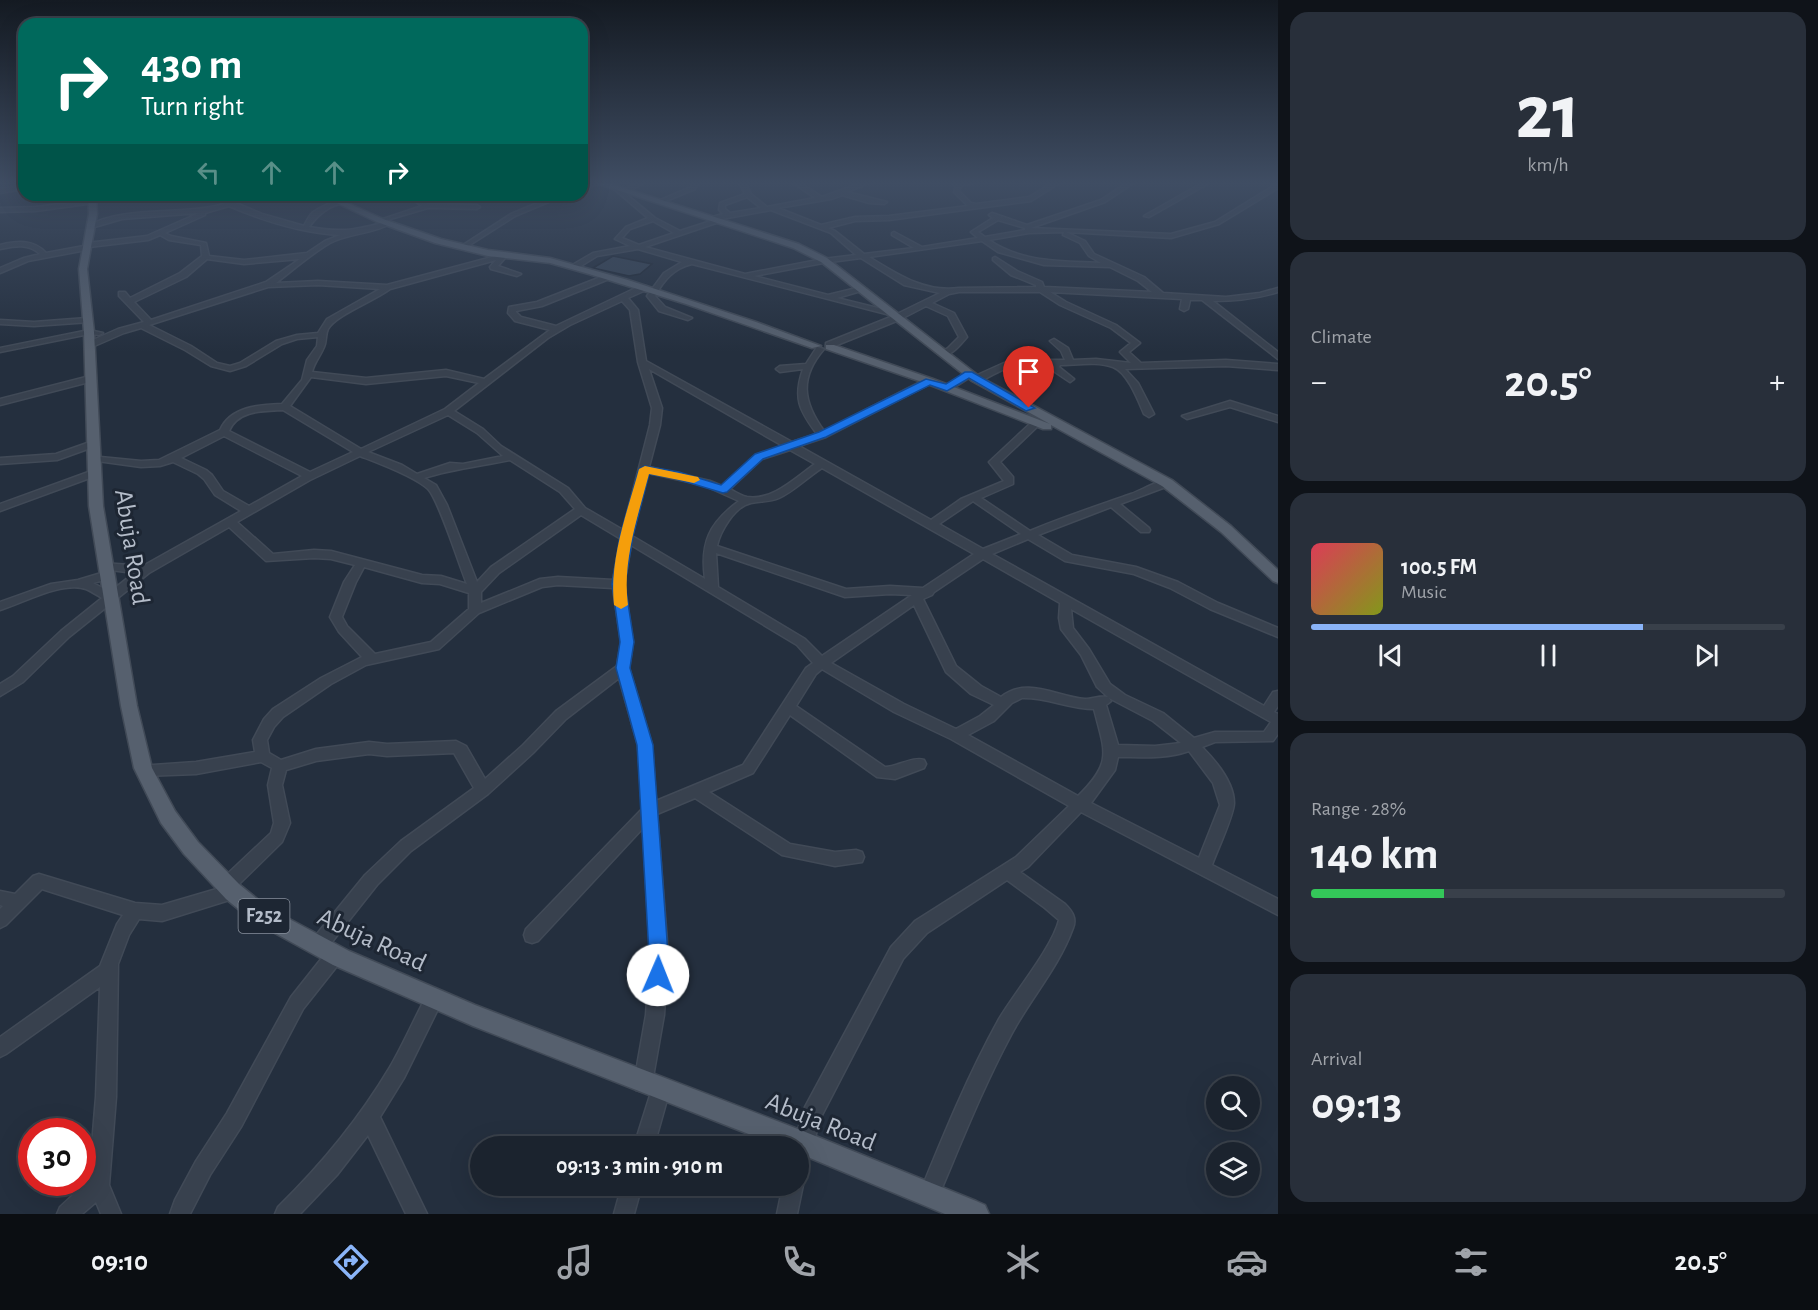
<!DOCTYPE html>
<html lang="en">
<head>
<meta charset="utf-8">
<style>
	body { margin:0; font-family:"Alegreya Sans",sans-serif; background:#282f3a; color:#f1f3f6; height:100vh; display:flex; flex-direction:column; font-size:22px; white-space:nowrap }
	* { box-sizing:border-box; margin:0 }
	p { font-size:20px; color:#a0a4aa }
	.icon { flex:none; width:33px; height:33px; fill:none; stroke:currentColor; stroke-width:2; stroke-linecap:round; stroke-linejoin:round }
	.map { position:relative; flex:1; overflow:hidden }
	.side { display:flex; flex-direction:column; gap:12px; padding:12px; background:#0f1319; width:540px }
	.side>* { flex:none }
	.hud { position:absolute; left:18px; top:18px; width:570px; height:183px; border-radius:18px; box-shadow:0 6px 24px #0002,0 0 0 2px #39404a; background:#00695c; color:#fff; overflow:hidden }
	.buttons { position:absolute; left:1206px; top:1076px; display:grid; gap:12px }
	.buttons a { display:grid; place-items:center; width:54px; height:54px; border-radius:50%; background:#1b232e; box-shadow:0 6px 24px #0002,0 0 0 2px #39404a; font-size:30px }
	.speed { position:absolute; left:18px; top:1118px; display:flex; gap:12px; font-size:30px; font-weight:700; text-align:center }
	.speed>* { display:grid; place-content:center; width:78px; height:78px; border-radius:50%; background:#1b232e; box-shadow:0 6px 24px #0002,0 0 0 2px #39404a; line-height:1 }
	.speed .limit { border:9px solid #d22; background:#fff; color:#111 }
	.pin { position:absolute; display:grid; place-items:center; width:51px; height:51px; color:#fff; margin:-62px -26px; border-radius:50% 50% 50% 0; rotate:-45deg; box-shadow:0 0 6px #0007 }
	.pin .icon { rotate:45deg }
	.me { position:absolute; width:66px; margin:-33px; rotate:1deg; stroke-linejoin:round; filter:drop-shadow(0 0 4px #0008) }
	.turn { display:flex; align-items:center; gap:21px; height:126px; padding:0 24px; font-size:27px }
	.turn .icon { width:78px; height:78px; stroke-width:2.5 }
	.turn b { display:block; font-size:42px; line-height:51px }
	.lanes { display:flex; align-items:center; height:57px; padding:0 24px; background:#0003; justify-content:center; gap:30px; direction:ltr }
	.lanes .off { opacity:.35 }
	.big { font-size:45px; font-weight:600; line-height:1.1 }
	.side .tile { flex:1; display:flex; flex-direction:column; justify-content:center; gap:9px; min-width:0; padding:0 21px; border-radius:18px; background:#282f3a }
	.side .dial { align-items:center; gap:0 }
	.dial b { font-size:78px; line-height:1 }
	.song { display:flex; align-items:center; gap:18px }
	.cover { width:72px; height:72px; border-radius:9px; background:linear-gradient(135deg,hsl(350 70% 55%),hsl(70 70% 35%)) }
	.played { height:6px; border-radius:3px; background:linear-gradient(90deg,#8ab4f8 70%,#39404a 70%) }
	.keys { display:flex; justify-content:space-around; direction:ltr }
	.heat { display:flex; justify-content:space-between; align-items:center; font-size:33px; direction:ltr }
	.charge { height:9px; border-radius:4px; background:linear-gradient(90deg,#34c759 28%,#39404a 0) }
	.trip { position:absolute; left:470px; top:1136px; width:339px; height:60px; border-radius:30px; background:#1b232e; box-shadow:0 6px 24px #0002,0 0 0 2px #39404a; font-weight:600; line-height:60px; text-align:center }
	.tabs { display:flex; height:96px; justify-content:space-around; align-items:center; background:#0b0e12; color:#a0a4aa }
	.tabs .icon { width:42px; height:42px }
	.tabs .selected { color:#8ab4f8 }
	.tabs b { font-size:27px; color:#f1f3f6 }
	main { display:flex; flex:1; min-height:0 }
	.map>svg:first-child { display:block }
	.building { fill:#364354; stroke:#1f2835; stroke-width:1.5 }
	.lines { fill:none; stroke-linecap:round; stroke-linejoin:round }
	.minor-casing { stroke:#414a57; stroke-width:3 }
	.major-casing { stroke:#414a57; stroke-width:3 }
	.minor { fill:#38414e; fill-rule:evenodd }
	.major { fill:#56606e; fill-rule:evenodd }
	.route { fill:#1a73e8; stroke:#114b97; stroke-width:1.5 }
	.slow { fill:#f59e0b }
	.labels { text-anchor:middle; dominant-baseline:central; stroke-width:6; stroke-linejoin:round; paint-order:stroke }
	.shield { fill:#1d2633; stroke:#878f9c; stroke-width:1.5 }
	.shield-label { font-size:20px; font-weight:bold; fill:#b4bcc9 }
	.near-street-label { font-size:26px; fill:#b4bcc9; stroke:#1d2633 }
</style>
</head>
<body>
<main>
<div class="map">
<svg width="1278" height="1214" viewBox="0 0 1278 1214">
	<rect width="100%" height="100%" fill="#242f3e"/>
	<polygon class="building" points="613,256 652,264 640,274 629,276 593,268"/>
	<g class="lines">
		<defs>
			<g id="minor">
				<polygon points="595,182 601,183 582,189 582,185"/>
				<path d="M637,182h7l-18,12 29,24 25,13 34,-11 -3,-2 1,-1 11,-3 -4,-4 1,-7 25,-9 -6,-12h6l6,12 16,13 48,-9 -23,-16h7l23,15 41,-15h8l-24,10 40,10 -3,2 -15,-1 -27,-8 -11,4 -53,9 43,17 34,-8 34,-1 79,-10 -14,-14 2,-6 -6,-4h27l-16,4 -2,5 12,12 5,1 53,-7 25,-15h7l-30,19 -142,19 -34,1 -27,7 7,3 29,23 50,-6 -22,-13v-2l2,-1 28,15 56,-9 -7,-6 22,-14 -4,-3 3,-2 35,12 74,-25 27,-18h7l-30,20 -74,26 140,6 44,-12 63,-39v5l-59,36 -48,14 -105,-6 19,9 9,13 50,23 19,16 63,4 34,-4 18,-5v4c-22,7 -43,9 -65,9l65,51v7l-76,-59h-12l-2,9 -4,2 -4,-2 2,-10 -132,-7 16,10 50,23 24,18 -11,9 12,11 85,-3 52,4v6l-52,-4 -101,3 13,14 16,31 -5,3 -5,-3c-6,-14 -16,-41 -31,-47 -16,-6 -37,-2 -53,-2l-1,2 15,12 -4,3 -18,-12 -1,-5c-14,0 -29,0 -43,3 -12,3 -23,14 -35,13v-4l31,-14 19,-3h42l-4,-9 -11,-10 4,-2 14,9 5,12 23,-1 35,4 -11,-11 11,-9 -20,-15 -51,-23 -20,-13h-81l-10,2 -17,9 22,10 13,24c-7,8 -18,23 -29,17l10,-6 11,-11 -11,-21 -22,-10 -27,14 -67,27h-6v-4l67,-27 47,-23 -36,-8 -43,-27 -38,5 -69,13 74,19 33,-8v4l-24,7 57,14v4l-202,-52c-18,4 -28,16 -37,32l10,11 27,11 -4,2 -29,-9 -12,-15 17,-23 18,-11 -44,-13 -41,7 -21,13 -7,-2 24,-14 37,-7 -15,-7 11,-12 22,-9 -34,-29 3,-2 6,4zM747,197l14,11 -31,5 -5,-4v-4zM771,210l60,23 25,22 -33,4 -78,15 -100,-27 77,-26v-2zM998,220l27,8v2l-40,7 -7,-5zM653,221l21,12 -35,12 -17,-7 8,-9zM1064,232l-1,3 17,8 9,13 12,7c-38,-2 -79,0 -112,-23l40,-7zM982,241l16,11 46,13 66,2 28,14 14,11 -108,-5 -2,-5 -25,-11 -22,-14 -2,1v2l18,15 25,10v2l-77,1c-34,5 -62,-14 -90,-31z"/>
				<polygon points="694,182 700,182 695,189 661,203 656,202 691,187"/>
				<polygon points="1204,182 1211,182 1149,217 1144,216"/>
				<polygon points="24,185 24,189 0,193 0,189"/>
				<polygon points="97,195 108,195 92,200 89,198"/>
				<polygon points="130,195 182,195 160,200"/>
				<path d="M210,195h7l45,19 42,12c2,-4 5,-10 8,-13 9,-7 36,-18 46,-18l-14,9c-13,-1 -27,12 -35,23 34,6 48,3 80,-6l3,2c-19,11 -43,10 -62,20 -19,11 -37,27 -54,40l42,-2 69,4 120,-32 3,2 -5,3 -7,8 23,8 -4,2 -26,-7 -1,-2 6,-7 -106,29c-16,12 -54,26 -62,40 -3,6 -1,12 -4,18 -4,10 -9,14 -12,25l54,6 80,-8 38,9 66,-49 -35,-9 -7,-8 1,-6 28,-5 69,-27h3v4l-67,27 -26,5v1l5,5 35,9 84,-40h6v4l-18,8 10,12 8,51 146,81 25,-8c-18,-24 -24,-36 -14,-65l-23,3 -4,-3 4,-3 26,-2 11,-17 7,2c-25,29 -21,53 0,82l102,-52h6v4l-106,54 -27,9 132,74 30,-21 43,-18 -15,-19 44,-41h6v4l-39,37 13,15v7l-32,14 49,33c33,-14 67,-25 101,-37 12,-4 27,-15 40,-13v4l-51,19 29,24 1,2 -1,2h-8l-30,-25 -73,28 34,20 64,12 42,15 40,21 60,25v9l-68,-28 -40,-21 -36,-14 -69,-13 -37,-22 -36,15 272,152 9,-14 5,-1v15l-4,6 4,2v20l-5,7 -58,1 -13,5c14,14 32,36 32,56 0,12 -17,48 -22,62l66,34v16l-197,-103 -53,55 -8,5 45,32c7,7 12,14 8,24 -14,39 -43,71 -62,107 -29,54 -51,111 -75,167l-7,3 -7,-3 -3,-7c24,-59 49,-120 80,-176 16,-27 53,-71 60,-99l-14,-12 -38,-28 -80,53 -24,26 -82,158 -16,54 -7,3v-28h-5l12,-39 86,-160 24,-26 101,-64 53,-51 -118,-67 -57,-27 -72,-43 -6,5 -20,32 89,61c12,0 29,-11 39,-7l2,4 -2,4 -29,11 -18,-2 -87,-62 -37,58 -44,19 81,52 45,8 21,-2 6,2 2,5 -2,5 -27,4 -53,-11 -87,-57 -38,16 11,140 -4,61 -12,68 -2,7 -7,2 -7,-2 -2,-7 12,-68 4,-61 -7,-126 -105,113 -6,2 -6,-2 -2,-6 2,-6 116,-120 -4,-64 -19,-67 -53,41 -33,34 -45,41 -77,57 -34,34 -53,67 -6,2 -6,-2 -2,-6 2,-6 53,-65 36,-34 73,-53 -20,-35 -67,3 -18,-2 -53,7 -30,9 -4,15 8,38 -8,19 -45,44 4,6 -2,5 -77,24 -23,-2 -10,16 -11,29 -2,133 -7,88 12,29h-20l-5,-12 -14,12h-25l3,-7 29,-27 7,-83 4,-110 -94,67 -6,3v-20l100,-71 17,-42 6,-9 -81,-26 -36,36 -6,3v-19l3,-3 -3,-1v-14l15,3 18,-18 6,-2 96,29 27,2 58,-17 -1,-3 2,-5 50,-47 3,-10 -6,-38 4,-17 -11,-6 -65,12 -52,2 -5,-2 -2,-4 2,-4 57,-4 59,-10 -2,-12 11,-21 9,-10 48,-31 41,-21 -23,-25 -9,-15 14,-35 11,-17 -24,-6 -17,-1 -48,3 -37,-34 -80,46 -80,64 -46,45 -23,14v-12l13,-8 48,-45 41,-33c-5,-3 -11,-7 -16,-9 -24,-8 -63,14 -86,21v-8l51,-18 27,-4 30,-9 4,1 2,3 -2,3 -19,5 17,9 24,-19 -31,-4 -2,-3 2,-3 40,3 98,-55 -26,-16 -11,-16 -6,-5 -25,-12 -13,4 -19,1 -51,-7v-4l51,5 18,-1 61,-30c11,-24 39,-25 62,-26l20,-24 5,-20 10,-14 1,-9 -21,2 -15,5 -36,22 -16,5 -19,-5 -26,-16 -44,-22 -17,5 -32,14h-6v-4l32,-14 26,-7 -25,-26v-4h6l5,6 50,-25 22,-17 -1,-11 -32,-5 -9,-5 -12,5 -59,7 -3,3 -58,11 -28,12v-5l24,-10 16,-4c-12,-11 -25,-8 -40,-5v-4c17,-4 33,-6 46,8l38,-7 1,-2 2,-1 60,-7 52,-23 -77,6 -31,9 -3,-2c36,-21 94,-10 136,-22zM229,206c35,15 73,27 111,29l-15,6 -18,12 -63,7 -35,-4 -3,-13 -35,-7 -6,-3 40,-18v-2zM207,259l37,5 56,-5 -34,23 -115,38 -17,-18 52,-25zM318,285l62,4 -53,30 -9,14 -21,2 -21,6 -36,22 -10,3 -13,-3 -26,-17 -42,-21 119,-38zM622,301l8,9 8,52 14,46 -2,17 -27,105 -38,-22 -17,-20 -67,-42 -18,-17 -29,-18 94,-73 22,-13zM649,369l134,77 -27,9 -34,31 -12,-5 -61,-14 11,-42 2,-17zM446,376l33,7 -34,26 -84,40 -71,-43 21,-29 55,7zM283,410l70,42 -43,20 -81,-41c9,-21 34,-20 54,-21zM448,415l29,18 26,23 -40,8 -13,-1 -33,11 -15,-9 -34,-13zM224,436l78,40 -53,30 -26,-15 -11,-16 -6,-5 -25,-12zM790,450l25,14c-19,13 -42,37 -68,33 -5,-1 -12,-5 -17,-8l32,-30zM360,456c18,7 54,20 68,33 11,11 31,76 39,95l-26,-8 -19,-1 -91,-24 -17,-1 -41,4 -36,-32 73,-42zM510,460l50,32 15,17 -84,58 -14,15 -30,-77 -11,-20 -12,-7c28,-9 57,-12 86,-18zM822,468l152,86 -51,34 -33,-2 -44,3 -129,-43c3,-15 18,-40 34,-43 10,-2 19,-1 28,-5 15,-7 29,-21 43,-30zM648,473l55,12 36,16c-30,22 -39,42 -34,78l-73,-43zM973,501l48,33 -38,15 -44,-25zM581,515l40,24 -8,41 -55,-3 -18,2 -59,24v-11l18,-19zM631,545l166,100 16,18 -7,5 -63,97 -87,36 -4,-56 -23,-77 4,-26 -9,-58zM716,553l129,44 45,-3 22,1 -90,61 -17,-17 -87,-52zM983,559l77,44 -1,15 2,11 20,26 16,32 11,10c-7,-2 -15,2 -23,2 -28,-2 -58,-23 -84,-2l-20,-11 -25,-20 -33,-67 9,-4 2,-3zM364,567l58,16 18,1 29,9v16l-38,33 -56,12 -28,-28 -5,-9 14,-35zM558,585l55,3 8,54 -4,24 -61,45 -33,34 -38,34 -19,-33 -10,-5 -69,3 -18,-2 -53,7 -35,11 -12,-7 -2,-13 7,-13 9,-10 48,-33 35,-19 73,-16 40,-36 63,-26zM914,605l32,67 25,22 23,11 -14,11 -24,13 -52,-25 -73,-41zM1071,609l200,113 -7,10h-49l-21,6 -31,-25 -38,-18 -15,-11 -21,-35 -16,-21zM1022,698c25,-1 47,11 72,11 11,43 19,53 -16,87l-110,-61 26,-14 18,-18zM1109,698l44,23 28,22 -26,3 -37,-1 -12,-40 5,-4zM1189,751l24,32 7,22 -21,53 -108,-55 24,-33 3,-13c25,0 48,2 71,-6z"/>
				<polygon points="406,195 413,195 428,204 477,205 480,207 477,209 428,208 380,222 380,220 422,206"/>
				<polygon points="557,195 565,195 515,216 465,248 460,247 511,214"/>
				<polygon points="92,200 94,203 36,211 0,212 0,208 36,207"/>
				<polygon points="87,318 91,320 90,322 34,326 0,324 0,320 34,322"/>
				<polygon points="89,330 103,333 99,335 89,334 0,352 0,348"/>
				<polygon points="969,371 972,372 972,376 950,390 947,391 943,388"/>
				<polygon points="90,376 93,377 93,381 0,405 0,399"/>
				<polygon points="1230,401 1278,416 1278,422 1230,407 1187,419 1182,416"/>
				<polygon points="93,441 96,442 96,446 57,460 0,464 0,458 56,454"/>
				<polygon points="94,470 99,473 98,475 0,511 0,504"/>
				<polygon points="335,947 341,949 344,955 341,961 303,1009 241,1127 210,1175 190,1214 170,1214 175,1200 196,1161 227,1113 291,997 329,949"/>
				<path d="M434,990l6,3 3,6 -3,6 -36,73 -24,39 47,97h-21l-38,-79 -31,40 -37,39h-25l3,-7c43,-42 81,-88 112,-140 14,-24 25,-50 38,-74z"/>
				<polygon points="661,1080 668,1082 670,1089 654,1146 634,1146 652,1089 654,1082"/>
				<polygon points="798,1177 803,1185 797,1214 777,1214 783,1185 798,1185"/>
				<polygon points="622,1185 642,1185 634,1214 614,1214"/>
			</g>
			<g id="major">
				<polygon points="593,182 605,182 799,244 827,258 980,377 1172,480 1231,526 1278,570 1278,583 1273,581 1221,532 1162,486 1051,425 1051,429 1043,429 925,383 826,349 826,345 834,345 933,379 1050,424 972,381 821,262 793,248"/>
				<polygon points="88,195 96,195 97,214 87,269 94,332 103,506 137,706 152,768 175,811 198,842 240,885 267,907 349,951 475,1005 803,1131 976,1201 985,1205 989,1214 945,1214 798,1153 798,1146 779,1146 473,1026 333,965 253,921 226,899 184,854 161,823 134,768 121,706 89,506 84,332 79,269 89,214"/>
				<polygon points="320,195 330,195 383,219 441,239 488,250 550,258 628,280 756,322 821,346 812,348 686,304 589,274 550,263 488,256 435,243 377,222"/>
			</g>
		</defs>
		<use href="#minor" class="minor-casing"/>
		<use href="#major" class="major-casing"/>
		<use href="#minor" class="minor"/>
		<use href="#major" class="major"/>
	</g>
	<linearGradient id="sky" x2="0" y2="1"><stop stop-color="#141a22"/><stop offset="0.52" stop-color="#3f4d63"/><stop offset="1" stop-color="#3f4d63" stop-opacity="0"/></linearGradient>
	<rect width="1278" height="352" fill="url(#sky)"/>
	<polygon class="route" points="965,372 972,372 1035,408 1026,411 969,378 947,391 930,385 826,437 763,459 727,492 723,493 673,478 649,474 633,536 625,584 634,642 630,668 653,745 668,954 667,975 665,981 658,984 651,981 648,975 649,954 637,745 616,668 620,642 612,584 620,536 639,469 645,466 679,472 721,485 755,454 819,432 926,379 946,384"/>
	<path class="slow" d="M645,466l53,11 2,3 -6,3 -45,-9c-11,42 -27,87 -21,131l-7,4 -7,-4c-5,-46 13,-92 25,-136z"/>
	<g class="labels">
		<rect class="shield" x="238.5" y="899" width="51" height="34" rx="4.5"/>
		<g class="shield-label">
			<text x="264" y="916">F252</text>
		</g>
		<g class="near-street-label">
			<text transform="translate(132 547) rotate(81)">Abuja Road</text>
			<text transform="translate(372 940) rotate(25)">Abuja Road</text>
			<text transform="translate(821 1122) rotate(22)">Abuja Road</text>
		</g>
	</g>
</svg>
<div class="buttons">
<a><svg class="icon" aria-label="search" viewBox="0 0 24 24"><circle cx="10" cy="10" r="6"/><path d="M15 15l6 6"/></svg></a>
<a><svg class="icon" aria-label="layers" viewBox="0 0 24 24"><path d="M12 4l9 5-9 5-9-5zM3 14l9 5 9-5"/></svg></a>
</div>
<div class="speed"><div class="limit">30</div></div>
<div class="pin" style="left:1029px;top:408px;background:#d93025"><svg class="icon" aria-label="arrive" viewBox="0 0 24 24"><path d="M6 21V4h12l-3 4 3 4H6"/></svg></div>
<svg class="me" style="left:658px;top:975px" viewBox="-20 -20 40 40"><circle r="19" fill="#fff"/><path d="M0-13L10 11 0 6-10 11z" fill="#1a73e8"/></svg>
<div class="trip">09:13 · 3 min · 910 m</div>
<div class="hud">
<div class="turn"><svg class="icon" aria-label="right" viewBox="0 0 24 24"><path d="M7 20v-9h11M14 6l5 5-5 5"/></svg><div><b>430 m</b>Turn right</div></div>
<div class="lanes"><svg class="icon off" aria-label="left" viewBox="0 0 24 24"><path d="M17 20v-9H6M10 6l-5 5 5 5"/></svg><svg class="icon off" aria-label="ahead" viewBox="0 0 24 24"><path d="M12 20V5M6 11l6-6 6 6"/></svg><svg class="icon off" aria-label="ahead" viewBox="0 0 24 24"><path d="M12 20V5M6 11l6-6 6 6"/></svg><svg class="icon" aria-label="right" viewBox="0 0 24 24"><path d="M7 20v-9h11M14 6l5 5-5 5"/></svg></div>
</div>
</div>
<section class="side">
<div class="tile dial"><b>21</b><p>km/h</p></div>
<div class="tile"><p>Climate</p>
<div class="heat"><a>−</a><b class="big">20.5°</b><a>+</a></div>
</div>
<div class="tile">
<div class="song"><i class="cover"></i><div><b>100.5 FM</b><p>Music</p></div></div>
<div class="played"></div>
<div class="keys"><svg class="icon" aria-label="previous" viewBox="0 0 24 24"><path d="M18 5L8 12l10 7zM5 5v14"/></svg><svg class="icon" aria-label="pause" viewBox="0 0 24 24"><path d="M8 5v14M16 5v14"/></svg><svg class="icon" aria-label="next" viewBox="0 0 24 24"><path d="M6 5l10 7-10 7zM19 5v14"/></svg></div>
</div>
<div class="tile"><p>Range · 28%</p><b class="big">140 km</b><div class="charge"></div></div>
<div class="tile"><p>Arrival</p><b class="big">09:13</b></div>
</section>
</main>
<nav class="tabs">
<b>09:10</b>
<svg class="icon selected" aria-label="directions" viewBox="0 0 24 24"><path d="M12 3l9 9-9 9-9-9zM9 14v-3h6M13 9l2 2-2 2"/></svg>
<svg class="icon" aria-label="music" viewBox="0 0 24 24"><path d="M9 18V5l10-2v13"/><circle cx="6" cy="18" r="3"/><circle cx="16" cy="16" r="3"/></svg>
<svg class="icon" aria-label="phone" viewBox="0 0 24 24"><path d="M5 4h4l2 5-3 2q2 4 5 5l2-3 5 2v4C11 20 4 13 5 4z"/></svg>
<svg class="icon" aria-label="climate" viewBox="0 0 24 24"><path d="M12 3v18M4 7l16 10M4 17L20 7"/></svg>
<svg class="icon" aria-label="car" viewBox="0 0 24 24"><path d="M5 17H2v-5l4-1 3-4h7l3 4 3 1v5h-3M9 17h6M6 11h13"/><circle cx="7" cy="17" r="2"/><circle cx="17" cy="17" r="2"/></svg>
<svg class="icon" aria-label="filters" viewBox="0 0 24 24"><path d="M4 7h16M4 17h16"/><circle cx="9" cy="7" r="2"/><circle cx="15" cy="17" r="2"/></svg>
<b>20.5°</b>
</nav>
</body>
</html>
